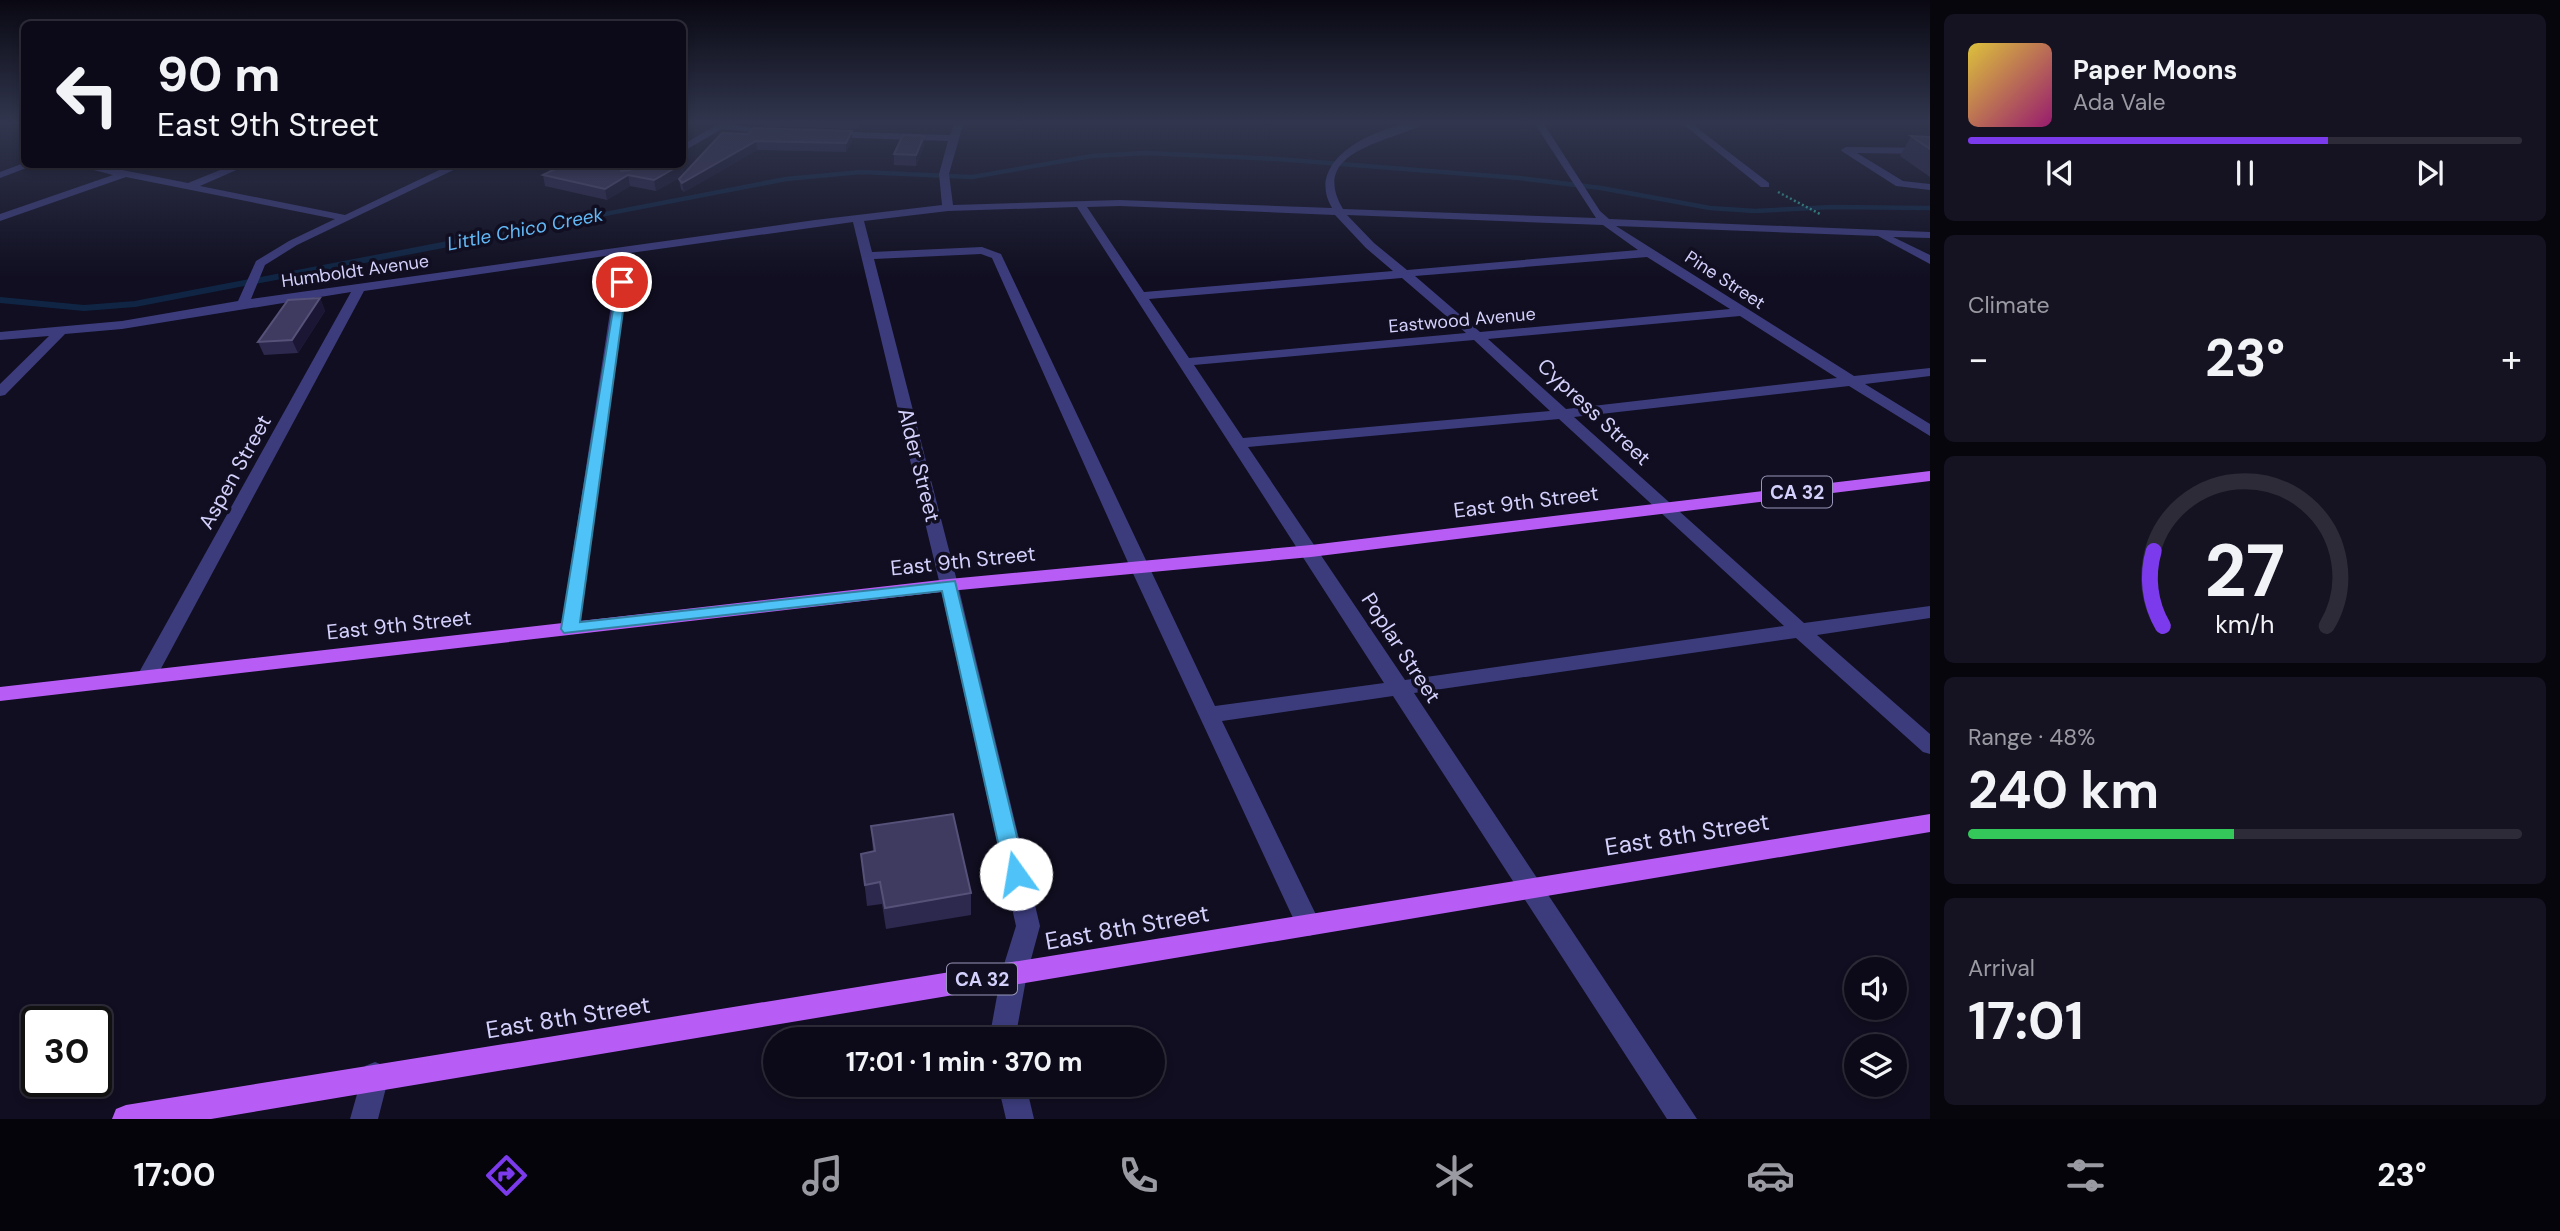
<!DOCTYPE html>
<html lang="en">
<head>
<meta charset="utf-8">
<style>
	body { margin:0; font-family:"DM Sans",sans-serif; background:#151321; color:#f1f3f6; height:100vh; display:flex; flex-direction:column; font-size:26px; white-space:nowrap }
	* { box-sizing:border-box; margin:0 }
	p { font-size:23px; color:#9a9aa2 }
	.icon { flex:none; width:38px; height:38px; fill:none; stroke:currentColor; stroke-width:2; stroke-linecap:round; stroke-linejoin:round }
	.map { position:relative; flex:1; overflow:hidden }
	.drawer { display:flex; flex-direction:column; gap:14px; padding:14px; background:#07060d; width:630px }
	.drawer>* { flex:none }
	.guide { position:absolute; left:21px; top:21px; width:665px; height:147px; border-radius:10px; box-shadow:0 4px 10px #0003,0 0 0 2px #2c2b37; background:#0c0a18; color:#f1f3f6; overflow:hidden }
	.tools { position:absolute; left:1844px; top:957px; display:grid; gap:14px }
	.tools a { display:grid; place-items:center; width:63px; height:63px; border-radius:50%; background:#0c0a18; box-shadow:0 4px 10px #0003,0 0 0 2px #2c2b37; font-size:35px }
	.speed { position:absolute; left:21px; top:1006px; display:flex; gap:14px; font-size:35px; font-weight:700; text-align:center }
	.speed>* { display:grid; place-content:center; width:91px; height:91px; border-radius:50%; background:#0c0a18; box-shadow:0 4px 10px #0003,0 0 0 2px #2c2b37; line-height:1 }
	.speed .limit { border:4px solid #111; border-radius:10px; background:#fff; color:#111 }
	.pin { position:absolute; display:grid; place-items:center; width:60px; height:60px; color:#fff; margin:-30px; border:4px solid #fff; border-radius:50%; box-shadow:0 2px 7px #0007 }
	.me { position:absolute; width:77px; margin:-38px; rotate:347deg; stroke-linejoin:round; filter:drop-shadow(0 0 5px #0008) }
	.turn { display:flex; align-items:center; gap:24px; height:147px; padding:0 21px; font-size:32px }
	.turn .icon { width:91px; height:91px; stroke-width:2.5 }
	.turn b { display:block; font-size:49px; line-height:60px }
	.big { font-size:52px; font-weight:700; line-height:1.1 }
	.drawer .card { flex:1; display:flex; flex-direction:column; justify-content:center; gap:10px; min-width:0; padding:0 24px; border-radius:10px; background:#151321 }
	.drawer .dial { align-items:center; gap:0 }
	.dial svg { height:182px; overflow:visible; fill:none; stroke:#2c2b37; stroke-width:7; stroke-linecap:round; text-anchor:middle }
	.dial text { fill:#f1f3f6; stroke:none }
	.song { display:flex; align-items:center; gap:21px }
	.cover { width:84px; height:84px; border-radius:10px; background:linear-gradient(135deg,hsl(50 70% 55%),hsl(320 70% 35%)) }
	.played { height:7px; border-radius:4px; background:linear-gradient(90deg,#7c3aed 65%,#2c2b37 65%) }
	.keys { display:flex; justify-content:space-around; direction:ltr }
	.heat { display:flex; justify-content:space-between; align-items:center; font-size:38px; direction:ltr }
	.charge { height:10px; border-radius:5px; background:linear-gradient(90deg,#34c759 48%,#2c2b37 0) }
	.trip { position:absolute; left:763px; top:1027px; width:402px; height:70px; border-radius:35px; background:#0c0a18; box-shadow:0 4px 10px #0003,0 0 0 2px #2c2b37; font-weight:700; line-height:70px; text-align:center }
	.tab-bar { display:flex; height:112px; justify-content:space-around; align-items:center; background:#05040a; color:#9a9aa2 }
	.tab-bar .icon { width:49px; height:49px }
	.tab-bar .current { color:#7c3aed }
	.tab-bar b { font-size:32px; color:#f1f3f6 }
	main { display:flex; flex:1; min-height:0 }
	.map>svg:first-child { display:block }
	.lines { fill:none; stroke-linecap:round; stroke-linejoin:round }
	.stream-far1 { stroke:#0f2543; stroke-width:4.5 }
	.stream { stroke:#0f2543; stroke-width:6 }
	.path { stroke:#34aca0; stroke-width:2.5; stroke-dasharray:2 2.5; stroke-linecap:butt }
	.minor { fill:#3c3c7d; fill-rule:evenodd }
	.major { fill:#b75df6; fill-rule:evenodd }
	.wall { fill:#2d284d }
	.shaded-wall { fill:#1a1633 }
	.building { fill:#3f3a60; stroke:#565178; stroke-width:2 }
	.route { fill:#4fc3f7; stroke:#337fa1; stroke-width:2 }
	.labels { text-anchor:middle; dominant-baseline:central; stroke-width:7; stroke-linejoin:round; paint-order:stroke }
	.far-street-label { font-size:18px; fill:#d3d0fc; stroke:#100e20 }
	.far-water-label { font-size:19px; font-style:italic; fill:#63b9f7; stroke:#100e20 }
	.shield { fill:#100e20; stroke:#9896ba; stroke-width:2 }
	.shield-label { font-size:19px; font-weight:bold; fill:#d3d0fc }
	.street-label { font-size:21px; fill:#d3d0fc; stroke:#100e20 }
	.near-street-label { font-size:24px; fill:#d3d0fc; stroke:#100e20 }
</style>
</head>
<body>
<main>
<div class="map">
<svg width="1930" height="1119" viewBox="0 0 1930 1119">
	<rect width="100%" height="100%" fill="#100e20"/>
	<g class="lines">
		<polyline class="stream-far1" points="460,242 786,179 861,172 972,177 1092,156 1146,153 1277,159 1519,178 1601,188 1710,208 1755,211 1832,207 1930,208"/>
		<polyline class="stream" points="0,300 84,308 135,304 469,240"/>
		<polyline class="path" points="1778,192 1820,214"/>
		<g class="minor">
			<polygon points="0,121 6,121 0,124"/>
			<polygon points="723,121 733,121 730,124 780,132 775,135 722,129 682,152 682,145"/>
			<path d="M955,121h9l-15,53 4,31 167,-5 212,8c-31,-52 56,-87 96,-87 -29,21 -122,26 -85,88l253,9 -63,-97h9l58,90 9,8 321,13v6l-37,-1 37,18v9l-52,-28 -262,-10 238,150 76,-8v8l-65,8 65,40v12l-81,-50 -275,31 230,206 126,-17v12l-113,17 113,99v20l-7,-2 -127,-114 -382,55 283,426h-30l-274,-423 -171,25 99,204 -3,8 -9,3 -9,-3 -170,-366 -138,-309 -11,-4 -107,5 84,326 82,341 -13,48 -12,66h-26l12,-66 15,-48 -76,-341 -87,-363 -223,31 -51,376 -2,5h-14l-2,-5 58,-375 -255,37 -207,385 -3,5h-14l-3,-5 214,-384 -229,37 -57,5 -60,61 -5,1v-12l49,-48 -49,4v-8l122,-11 116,-20 18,-40 33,-20 46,-22 -209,-42 -126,44v-7l113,-39 -43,-11h22l96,19 47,-19h15l-50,22 145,29 107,-51h14l-169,81 -32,20 -14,34 564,-79 127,-15 -3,-31 9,-33 -121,-4 -5,-3 5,-3 123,4zM1120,206l215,9 31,33 27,23 -249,21 -57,-85zM1077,207l307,476 -169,23 -214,-452 -19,-7 -110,5 -8,-31 84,-10zM1347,215l256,10 35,25 -231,20 -33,-27zM1647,257l83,52 -250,23 -65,-56zM1402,278l64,55 -277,25 -40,-59zM1740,316l97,62 -271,31 -78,-70zM1474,340l76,71 -307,27 -49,-73zM1559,419l225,207 -379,54 -157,-233z"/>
			<polygon points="1679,121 1688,121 1769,183 1769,187 1761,187"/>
			<polygon points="1846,147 1930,148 1930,154 1857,153 1903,181 1930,184 1930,190 1896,186 1843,152 1841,150"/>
			<polygon points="24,163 37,164 0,178 0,172"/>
			<polygon points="375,1062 385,1066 389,1076 378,1119 350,1119 365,1066"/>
			<polygon points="998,1085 1026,1085 1034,1119 1006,1119"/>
		</g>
		<g class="major">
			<polygon points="1930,471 1930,481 1311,557 949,591 0,701 0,687 949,579 1311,545"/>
			<polygon points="1930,814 1930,832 211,1119 112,1119 116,1109 126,1105"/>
		</g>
	</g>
	<g class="wall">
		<polygon points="763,121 862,121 858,129 764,126"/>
		<polygon points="852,131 852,141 846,152 757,150 684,192 681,189 679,179 683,176 656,191 630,186 607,200 545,186 543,175 565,164 634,164 625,171 685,174 748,134"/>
		<polygon points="924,136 924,146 916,166 894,165 894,154"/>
		<polygon points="1911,136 1930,137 1930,177 1900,156"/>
		<polygon points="320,298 325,311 298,353 264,355 258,342"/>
		<polygon points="871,826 971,893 971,915 886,929 882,904 867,906 861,854 873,852"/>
	</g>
	<g class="shaded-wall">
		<polygon points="857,121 862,121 858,129"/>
		<polygon points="852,131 852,141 846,152 846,143"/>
		<polygon points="924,136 924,146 916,166 916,155"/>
		<polygon points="756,141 757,150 684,192 682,183"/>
		<polygon points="620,164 634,164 622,173 628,175 630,186 607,200 605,189"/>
		<polygon points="683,164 685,175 656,191 654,180"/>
		<polygon points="320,298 325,311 298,353 292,340"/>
	</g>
	<g class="building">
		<polygon points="754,128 852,131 846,143 756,141 682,183 679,179 722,133 748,134"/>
		<polygon points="903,135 924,136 916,155 894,154"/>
		<polygon points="1911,136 1930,137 1930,149"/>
		<polygon points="565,164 620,164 621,171 630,170 640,164 682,164 654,180 628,175 605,189 543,175"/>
		<polygon points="320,298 292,340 258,342 288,300"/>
		<polygon points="953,814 971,893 885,908 880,882 865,885 861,854 875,851 871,826"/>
	</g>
	<linearGradient id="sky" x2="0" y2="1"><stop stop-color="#090812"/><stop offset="0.44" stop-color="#31364e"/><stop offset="1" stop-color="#31364e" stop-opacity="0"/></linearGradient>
	<rect width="1930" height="278" fill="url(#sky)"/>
	<polygon class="route" points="618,279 627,282 580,622 955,581 1026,874 1023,880 1016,883 1008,880 1005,874 942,591 564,633 561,629"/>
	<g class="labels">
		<g class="far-street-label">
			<text transform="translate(355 271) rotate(-8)">Humboldt Avenue</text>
			<text transform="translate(1725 280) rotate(33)">Pine Street</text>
			<text transform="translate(1462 320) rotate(-5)">Eastwood Avenue</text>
		</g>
		<g class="far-water-label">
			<text transform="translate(525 229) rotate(-11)">Little Chico Creek</text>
		</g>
		<g class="shield">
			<rect x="1762" y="476.5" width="70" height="31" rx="5"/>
			<rect x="947" y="963.5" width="70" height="31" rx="5"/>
		</g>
		<g class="shield-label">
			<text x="1797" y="492">CA 32</text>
			<text x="982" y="979">CA 32</text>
		</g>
		<g class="street-label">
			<text transform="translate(1594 412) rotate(43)">Cypress Street</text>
			<text transform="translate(919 465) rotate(76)">Alder Street</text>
			<text transform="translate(235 472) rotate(-61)">Aspen Street</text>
			<text transform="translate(1526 502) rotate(-7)">East 9th Street</text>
			<text transform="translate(963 561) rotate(-6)">East 9th Street</text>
			<text transform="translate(399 625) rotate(-6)">East 9th Street</text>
			<text transform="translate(1401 648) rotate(57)">Poplar Street</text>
		</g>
		<g class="near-street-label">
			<text transform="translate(1687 834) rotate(-9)">East 8th Street</text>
			<text transform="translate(1127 927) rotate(-10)">East 8th Street</text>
			<text transform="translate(568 1017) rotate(-9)">East 8th Street</text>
		</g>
	</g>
</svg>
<div class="tools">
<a><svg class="icon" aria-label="sound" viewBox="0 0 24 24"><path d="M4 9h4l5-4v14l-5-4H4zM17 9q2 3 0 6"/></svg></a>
<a><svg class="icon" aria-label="layers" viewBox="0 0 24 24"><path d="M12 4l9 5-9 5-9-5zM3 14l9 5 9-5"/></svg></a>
</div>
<div class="speed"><div class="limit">30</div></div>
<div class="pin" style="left:622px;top:282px;background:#d93025"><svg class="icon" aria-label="arrive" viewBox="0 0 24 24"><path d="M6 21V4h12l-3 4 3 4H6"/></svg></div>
<svg class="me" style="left:1016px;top:874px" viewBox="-20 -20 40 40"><circle r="19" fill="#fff"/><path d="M0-13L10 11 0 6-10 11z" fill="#4fc3f7"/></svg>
<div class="trip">17:01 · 1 min · 370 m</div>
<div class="guide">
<div class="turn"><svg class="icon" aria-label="left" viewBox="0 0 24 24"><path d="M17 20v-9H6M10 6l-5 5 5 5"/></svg><div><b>90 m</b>East 9th Street</div></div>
</div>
</div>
<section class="drawer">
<div class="card">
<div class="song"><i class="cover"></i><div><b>Paper Moons</b><p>Ada Vale</p></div></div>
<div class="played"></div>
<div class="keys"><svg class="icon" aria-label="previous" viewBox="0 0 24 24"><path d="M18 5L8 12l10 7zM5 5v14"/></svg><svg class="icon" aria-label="pause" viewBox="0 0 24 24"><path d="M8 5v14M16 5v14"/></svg><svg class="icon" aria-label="next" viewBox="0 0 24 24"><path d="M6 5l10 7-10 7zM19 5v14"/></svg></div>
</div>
<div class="card"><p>Climate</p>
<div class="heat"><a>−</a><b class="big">23°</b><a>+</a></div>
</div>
<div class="card dial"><svg viewBox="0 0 100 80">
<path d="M14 69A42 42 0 1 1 86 69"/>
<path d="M14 69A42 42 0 0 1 10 36" stroke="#7c3aed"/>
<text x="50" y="56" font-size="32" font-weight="700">27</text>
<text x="50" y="72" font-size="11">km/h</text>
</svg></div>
<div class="card"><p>Range · 48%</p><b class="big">240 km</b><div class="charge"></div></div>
<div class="card"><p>Arrival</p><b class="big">17:01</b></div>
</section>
</main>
<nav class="tab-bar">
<b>17:00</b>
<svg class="icon current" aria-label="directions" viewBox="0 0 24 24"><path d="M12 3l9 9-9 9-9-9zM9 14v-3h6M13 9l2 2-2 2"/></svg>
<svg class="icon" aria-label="music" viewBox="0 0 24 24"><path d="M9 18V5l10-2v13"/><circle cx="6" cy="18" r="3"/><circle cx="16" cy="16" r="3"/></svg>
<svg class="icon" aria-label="phone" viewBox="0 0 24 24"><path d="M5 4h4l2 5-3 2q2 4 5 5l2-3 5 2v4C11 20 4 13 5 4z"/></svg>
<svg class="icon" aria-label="climate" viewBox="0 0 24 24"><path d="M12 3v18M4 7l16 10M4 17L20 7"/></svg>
<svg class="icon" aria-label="car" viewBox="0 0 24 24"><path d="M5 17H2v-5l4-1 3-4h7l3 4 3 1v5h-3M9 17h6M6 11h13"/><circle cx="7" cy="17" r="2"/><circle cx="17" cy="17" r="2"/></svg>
<svg class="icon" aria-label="filters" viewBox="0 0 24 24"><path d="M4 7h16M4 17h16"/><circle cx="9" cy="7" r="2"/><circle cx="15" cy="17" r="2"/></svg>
<b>23°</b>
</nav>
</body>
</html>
